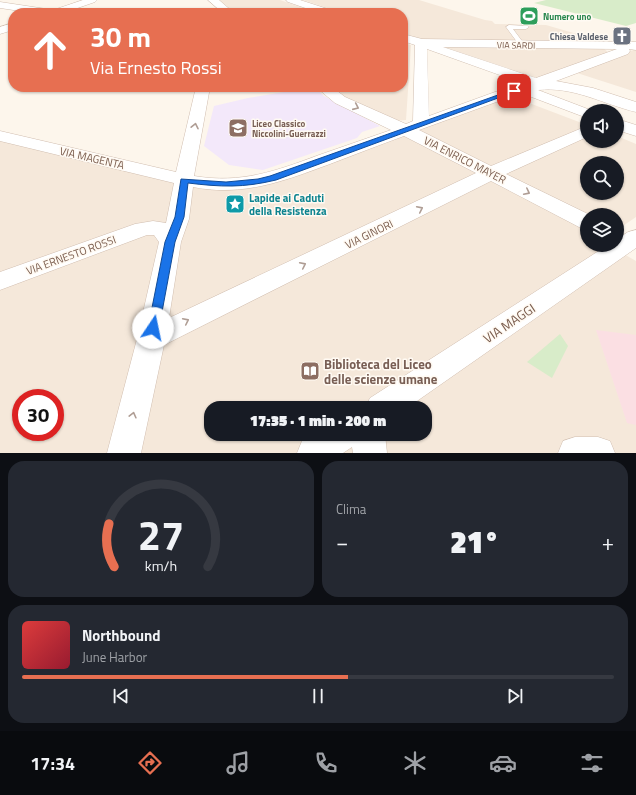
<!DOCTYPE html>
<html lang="it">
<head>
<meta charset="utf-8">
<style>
	body { margin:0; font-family:"Titillium Web",sans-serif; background:#242831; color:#f1f3f6; height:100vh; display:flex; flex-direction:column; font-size:15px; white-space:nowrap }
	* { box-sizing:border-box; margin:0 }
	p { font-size:13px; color:#9ea1a6 }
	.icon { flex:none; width:22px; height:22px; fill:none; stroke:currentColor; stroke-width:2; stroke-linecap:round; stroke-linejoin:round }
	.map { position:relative; height:453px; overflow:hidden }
	.panel { display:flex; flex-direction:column; gap:8px; padding:8px; background:#0d0f14; flex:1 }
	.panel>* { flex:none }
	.guide { position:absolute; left:8px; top:8px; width:400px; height:84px; border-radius:16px; box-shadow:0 1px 3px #0004; background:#e76f51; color:#fff; overflow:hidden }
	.controls { position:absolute; left:580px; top:104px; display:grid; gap:8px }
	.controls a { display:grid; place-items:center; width:44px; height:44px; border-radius:50%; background:#171b24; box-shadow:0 1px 3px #0004; font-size:20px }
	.speed { position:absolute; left:12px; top:389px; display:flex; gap:8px; font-size:20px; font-weight:700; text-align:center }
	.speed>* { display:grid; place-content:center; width:52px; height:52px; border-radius:50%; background:#171b24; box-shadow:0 1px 3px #0004; line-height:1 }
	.speed .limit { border:6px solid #d22; background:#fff; color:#111 }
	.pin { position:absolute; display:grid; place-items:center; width:34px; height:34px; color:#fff; margin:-17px; border-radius:8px; box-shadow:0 2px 6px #0006 }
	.me { position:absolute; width:44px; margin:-22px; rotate:11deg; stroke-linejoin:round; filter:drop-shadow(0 0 3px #0008) }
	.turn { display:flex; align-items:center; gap:14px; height:84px; padding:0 16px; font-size:18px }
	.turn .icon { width:52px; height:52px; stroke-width:2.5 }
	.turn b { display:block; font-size:28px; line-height:34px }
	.big { font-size:30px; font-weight:800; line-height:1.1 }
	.panel .card { flex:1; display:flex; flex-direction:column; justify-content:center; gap:6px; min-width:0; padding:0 14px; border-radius:16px; background:#242831 }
	.panel .dial { align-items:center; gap:0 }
	.dial svg { height:104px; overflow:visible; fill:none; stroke:#363941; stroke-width:7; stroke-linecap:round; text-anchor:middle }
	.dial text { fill:#f1f3f6; stroke:none }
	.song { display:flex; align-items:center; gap:12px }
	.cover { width:48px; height:48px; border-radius:6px; background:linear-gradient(135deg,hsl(0 70% 55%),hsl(350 70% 35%)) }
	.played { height:4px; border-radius:2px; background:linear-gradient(90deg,#e76f51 55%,#363941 55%) }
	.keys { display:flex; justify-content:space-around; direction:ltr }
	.heat { display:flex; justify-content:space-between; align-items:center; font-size:22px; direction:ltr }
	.panel .tiles { flex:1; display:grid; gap:8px; grid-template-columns:1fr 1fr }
	.card:last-child { grid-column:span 2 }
	.trip { position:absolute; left:204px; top:401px; width:228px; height:40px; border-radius:16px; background:#171b24; box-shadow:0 1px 3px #0004; font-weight:800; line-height:40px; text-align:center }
	.tab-bar { display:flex; height:64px; justify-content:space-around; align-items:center; background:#090b0e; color:#9ea1a6 }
	.tab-bar .icon { width:28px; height:28px }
	.tab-bar .on { color:#e76f51 }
	.tab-bar b { font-size:18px; color:#f1f3f6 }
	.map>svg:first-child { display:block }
	.residential { fill:#f5e8da; fill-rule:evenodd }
	.education { fill:#f3e8fa }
	.medical { fill:#fbdfe3 }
	.green { fill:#d8ecc9 }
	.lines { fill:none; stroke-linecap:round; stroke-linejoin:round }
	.lane-casing { stroke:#d1beb0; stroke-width:1 }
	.street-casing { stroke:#d1beb0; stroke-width:1 }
	.lane { fill:#fff; fill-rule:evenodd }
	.street { fill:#fff; fill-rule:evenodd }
	.oneway { stroke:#af9d94 }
	.route { fill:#1a73e8; stroke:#114b97 }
	.labels { text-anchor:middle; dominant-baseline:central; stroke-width:3; stroke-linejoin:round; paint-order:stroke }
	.far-leisure-label { font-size:9px; font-weight:bold; fill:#27864d; stroke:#fffaf3; text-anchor:start }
	.far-worship-label { font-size:9px; font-weight:bold; fill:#5b616d; stroke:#fffaf3; text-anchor:end }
	.far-street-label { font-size:9px; fill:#7a5c4d; stroke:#fffaf3 }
	.far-education-label { font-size:9px; font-weight:bold; fill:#785e54; stroke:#fffaf3; text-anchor:start }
	.street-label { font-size:11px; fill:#7a5c4d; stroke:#fffaf3 }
	.culture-label { font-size:11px; font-weight:bold; fill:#0d838f; stroke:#fffaf3; text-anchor:start }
	.near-street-label { font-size:13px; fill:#7a5c4d; stroke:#fffaf3 }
	.near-education-label { font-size:13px; font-weight:bold; fill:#785e54; stroke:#fffaf3; text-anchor:start }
</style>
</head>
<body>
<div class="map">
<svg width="636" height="453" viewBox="0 0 636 453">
	<rect width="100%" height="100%" fill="#fdf6ec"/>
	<g class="residential">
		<polygon points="217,0 280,0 318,13 234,13"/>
		<polygon points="303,0 419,0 485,20 492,21 495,24 546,25 577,34 588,35 609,53 537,78 403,33 403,13 342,13"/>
		<polygon points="403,43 411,45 406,120 393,121 343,97 330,87 403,87"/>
		<polygon points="636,49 636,92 574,72"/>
		<path d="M508,95l79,30v16h30v-5l19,8v73l-19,13v-15h-30v30h21l28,16v192h-636v-312l194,46h52zM587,163h30v30h-30zM21,398h34v34h-34zM211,408h214v26h-214z"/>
	</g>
	<polygon class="education" points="314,87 324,96 380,126 362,132 357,138 263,170 229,165 204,146 214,106 248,98"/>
	<polygon class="medical" points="596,330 636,335 636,425 627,423"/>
	<g class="green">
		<polygon points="546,0 636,0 636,23 626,26 534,3"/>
		<polygon points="560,334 568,346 552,378 527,362"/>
	</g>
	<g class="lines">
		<defs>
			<polygon id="lane" points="509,25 528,26 529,27 526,29 513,29 525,45 524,46 520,46 506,27"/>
			<g id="street">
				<polygon points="83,0 97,0 95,2 63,13 34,13 0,8 0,2 53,10"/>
				<polygon points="208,0 219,0 234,13 223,13"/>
				<polygon points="286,0 300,0 334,11 335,13 320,13 288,2"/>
				<polygon points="13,23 13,30 0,34 0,27"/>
				<path d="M403,34l19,5 214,3v8l-7,-1 1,2 -2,3 -72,27 37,7 43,14v10c-33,-8 -63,-26 -98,-22l55,21h-6v7l-66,-25 -102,37 72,36 96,-40v11l-81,37 84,41h-3v14l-8,-2 -88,-46 -327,164 -23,108h-34l30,-114 22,-97 -5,-7h-7l-147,55v-18l135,-48 18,-3 13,2 8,-40 -174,-42v-10l176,41 20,-85h14l-16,89c47,8 82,-5 125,-21 24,-8 48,-17 72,-25l-56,-27 -19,-16h16l13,10 61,27 7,-3 2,-76 -12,-4zM443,47l174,2 -81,29zM427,49l98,35 -30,8 -66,24zM404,136l72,37 -307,145 12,-76 8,-23 4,-32c50,10 91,-6 137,-23 24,-9 49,-19 74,-28z"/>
				<polygon points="617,119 636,125 636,136 617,130"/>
				<polygon points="636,230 636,248 407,408 365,408 370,398 608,245 617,245 617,239 628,232"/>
				<polygon points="314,434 385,434 387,453 353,453 352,447 343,453 297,453 302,441"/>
				<polygon points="575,437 598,437 610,441 615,453 558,453 563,441"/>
			</g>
		</defs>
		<use href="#lane" class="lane-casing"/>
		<use href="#street" class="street-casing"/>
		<use href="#lane" class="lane"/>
		<use href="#street" class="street"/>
	</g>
	<defs><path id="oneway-chevron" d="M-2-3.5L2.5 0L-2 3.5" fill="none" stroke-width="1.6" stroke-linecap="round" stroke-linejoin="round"/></defs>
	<g class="oneway">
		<use href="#oneway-chevron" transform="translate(356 107) rotate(24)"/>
		<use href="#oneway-chevron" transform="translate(195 126) rotate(-78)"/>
		<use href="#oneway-chevron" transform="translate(527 192) rotate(27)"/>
		<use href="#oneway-chevron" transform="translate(420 209) rotate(-26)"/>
		<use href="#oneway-chevron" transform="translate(303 265) rotate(-26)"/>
		<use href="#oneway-chevron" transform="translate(186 321) rotate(-26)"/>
		<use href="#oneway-chevron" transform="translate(133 415) rotate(-76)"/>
	</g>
	<path class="route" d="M512,90l5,1 -241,89c-33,8 -55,7 -88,3l-4,34 -9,25 -16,86 -2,3 -4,1 -4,-1 -1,-3 17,-86 10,-25 6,-38 45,3 32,-3 12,-3z"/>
	<defs>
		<symbol id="stadium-square" viewBox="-11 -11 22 22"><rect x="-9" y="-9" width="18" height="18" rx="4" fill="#2e9e5b" stroke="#fffaf3"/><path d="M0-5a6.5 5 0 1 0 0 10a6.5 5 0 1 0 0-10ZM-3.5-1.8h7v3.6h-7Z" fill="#fff"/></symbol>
		<symbol id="church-square" viewBox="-11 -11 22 22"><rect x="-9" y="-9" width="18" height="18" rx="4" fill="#6b7280" stroke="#fffaf3"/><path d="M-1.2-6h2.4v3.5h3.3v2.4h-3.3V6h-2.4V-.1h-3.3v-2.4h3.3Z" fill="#fff"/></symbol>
		<symbol id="school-square" viewBox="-11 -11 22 22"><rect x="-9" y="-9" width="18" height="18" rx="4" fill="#8d6e63" stroke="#fffaf3"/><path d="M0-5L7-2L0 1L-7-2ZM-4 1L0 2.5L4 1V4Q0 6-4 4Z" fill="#fff"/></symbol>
		<symbol id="sight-square" viewBox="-11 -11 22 22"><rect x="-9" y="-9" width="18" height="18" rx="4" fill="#0f9aa8" stroke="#fffaf3"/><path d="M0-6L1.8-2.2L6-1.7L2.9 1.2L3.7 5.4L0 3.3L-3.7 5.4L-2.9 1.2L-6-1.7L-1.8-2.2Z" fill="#fff"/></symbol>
		<symbol id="library-square" viewBox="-11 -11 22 22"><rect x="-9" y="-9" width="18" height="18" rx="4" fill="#8d6e63" stroke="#fffaf3"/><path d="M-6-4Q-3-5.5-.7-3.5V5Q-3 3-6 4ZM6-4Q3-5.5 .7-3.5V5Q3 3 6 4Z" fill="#fff"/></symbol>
	</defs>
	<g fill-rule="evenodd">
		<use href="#stadium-square" x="518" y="5" width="22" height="22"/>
		<use href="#church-square" x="611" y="25" width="22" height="22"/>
		<use href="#school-square" x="227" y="117" width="22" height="22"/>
		<use href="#sight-square" x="224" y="193" width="22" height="22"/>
		<use href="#library-square" x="299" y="360" width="22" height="22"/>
	</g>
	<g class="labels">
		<g class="far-leisure-label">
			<text x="543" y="16">Numero uno</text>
		</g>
		<g class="far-worship-label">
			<text x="608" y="36">Chiesa Valdese</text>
		</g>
		<g class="far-street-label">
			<text transform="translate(516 45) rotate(1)">VIA SARDI</text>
		</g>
		<g class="far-education-label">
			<text x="252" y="123">Liceo Classico<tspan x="252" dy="10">Niccolini-Guerrazzi</tspan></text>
		</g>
		<g class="street-label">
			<text transform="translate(92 158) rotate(13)">VIA MAGENTA</text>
			<text transform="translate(465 160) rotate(27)">VIA ENRICO MAYER</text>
			<text transform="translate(369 234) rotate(-26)">VIA GINORI</text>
			<text transform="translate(71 255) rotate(-20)">VIA ERNESTO ROSSI</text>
		</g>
		<g class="culture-label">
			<text x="249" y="198">Lapide ai Caduti<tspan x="249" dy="13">della Resistenza</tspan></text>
		</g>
		<g class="near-street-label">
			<text transform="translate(509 323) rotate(-34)">VIA MAGGI</text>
		</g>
		<g class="near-education-label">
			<text x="324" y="364">Biblioteca del Liceo<tspan x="324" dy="15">delle scienze umane</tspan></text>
		</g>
	</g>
</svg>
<div class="controls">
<a><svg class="icon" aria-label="sound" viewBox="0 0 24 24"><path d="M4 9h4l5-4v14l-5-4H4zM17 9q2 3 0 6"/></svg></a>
<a><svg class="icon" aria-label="search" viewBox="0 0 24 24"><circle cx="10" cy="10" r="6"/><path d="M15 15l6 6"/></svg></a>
<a><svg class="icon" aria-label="layers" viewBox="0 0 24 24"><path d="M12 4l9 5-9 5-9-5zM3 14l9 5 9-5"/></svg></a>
</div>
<div class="speed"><div class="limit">30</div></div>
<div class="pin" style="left:514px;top:91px;background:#d93025"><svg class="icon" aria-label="arrive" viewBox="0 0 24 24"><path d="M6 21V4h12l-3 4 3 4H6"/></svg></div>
<svg class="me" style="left:153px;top:328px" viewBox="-20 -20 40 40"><circle r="19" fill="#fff"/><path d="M0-13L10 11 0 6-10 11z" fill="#1a73e8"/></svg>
<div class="trip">17:35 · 1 min · 200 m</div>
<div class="guide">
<div class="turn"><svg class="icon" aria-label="ahead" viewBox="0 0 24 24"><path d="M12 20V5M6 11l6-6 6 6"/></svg><div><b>30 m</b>Via Ernesto Rossi</div></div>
</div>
</div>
<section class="panel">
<div class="tiles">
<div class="card dial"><svg viewBox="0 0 100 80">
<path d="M14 69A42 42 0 1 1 86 69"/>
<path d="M14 69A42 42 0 0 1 10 36" stroke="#e76f51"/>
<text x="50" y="56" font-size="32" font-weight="700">27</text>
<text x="50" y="72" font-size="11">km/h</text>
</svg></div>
<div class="card"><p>Clima</p>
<div class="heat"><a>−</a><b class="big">21°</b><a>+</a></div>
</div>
<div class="card">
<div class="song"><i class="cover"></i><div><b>Northbound</b><p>June Harbor</p></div></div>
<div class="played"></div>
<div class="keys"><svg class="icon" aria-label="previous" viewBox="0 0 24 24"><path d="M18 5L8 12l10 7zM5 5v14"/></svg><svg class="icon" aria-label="pause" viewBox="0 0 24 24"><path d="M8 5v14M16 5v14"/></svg><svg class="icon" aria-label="next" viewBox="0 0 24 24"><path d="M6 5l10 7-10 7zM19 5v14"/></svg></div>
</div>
</div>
</section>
<nav class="tab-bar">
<b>17:34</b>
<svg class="icon on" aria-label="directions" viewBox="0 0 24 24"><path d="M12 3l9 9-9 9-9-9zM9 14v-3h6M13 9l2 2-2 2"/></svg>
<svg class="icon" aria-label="music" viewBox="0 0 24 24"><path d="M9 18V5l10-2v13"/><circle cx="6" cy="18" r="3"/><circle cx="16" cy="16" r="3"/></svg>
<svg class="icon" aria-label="phone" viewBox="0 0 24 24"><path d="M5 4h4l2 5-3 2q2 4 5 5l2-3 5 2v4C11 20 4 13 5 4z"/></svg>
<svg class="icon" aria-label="climate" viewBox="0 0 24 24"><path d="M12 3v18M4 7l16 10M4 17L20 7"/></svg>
<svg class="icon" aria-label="car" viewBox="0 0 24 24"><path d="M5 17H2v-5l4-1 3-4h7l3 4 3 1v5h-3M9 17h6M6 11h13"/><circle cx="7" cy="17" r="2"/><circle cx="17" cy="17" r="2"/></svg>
<svg class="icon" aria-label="filters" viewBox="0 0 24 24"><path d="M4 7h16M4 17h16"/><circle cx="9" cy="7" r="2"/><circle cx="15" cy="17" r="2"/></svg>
</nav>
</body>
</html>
